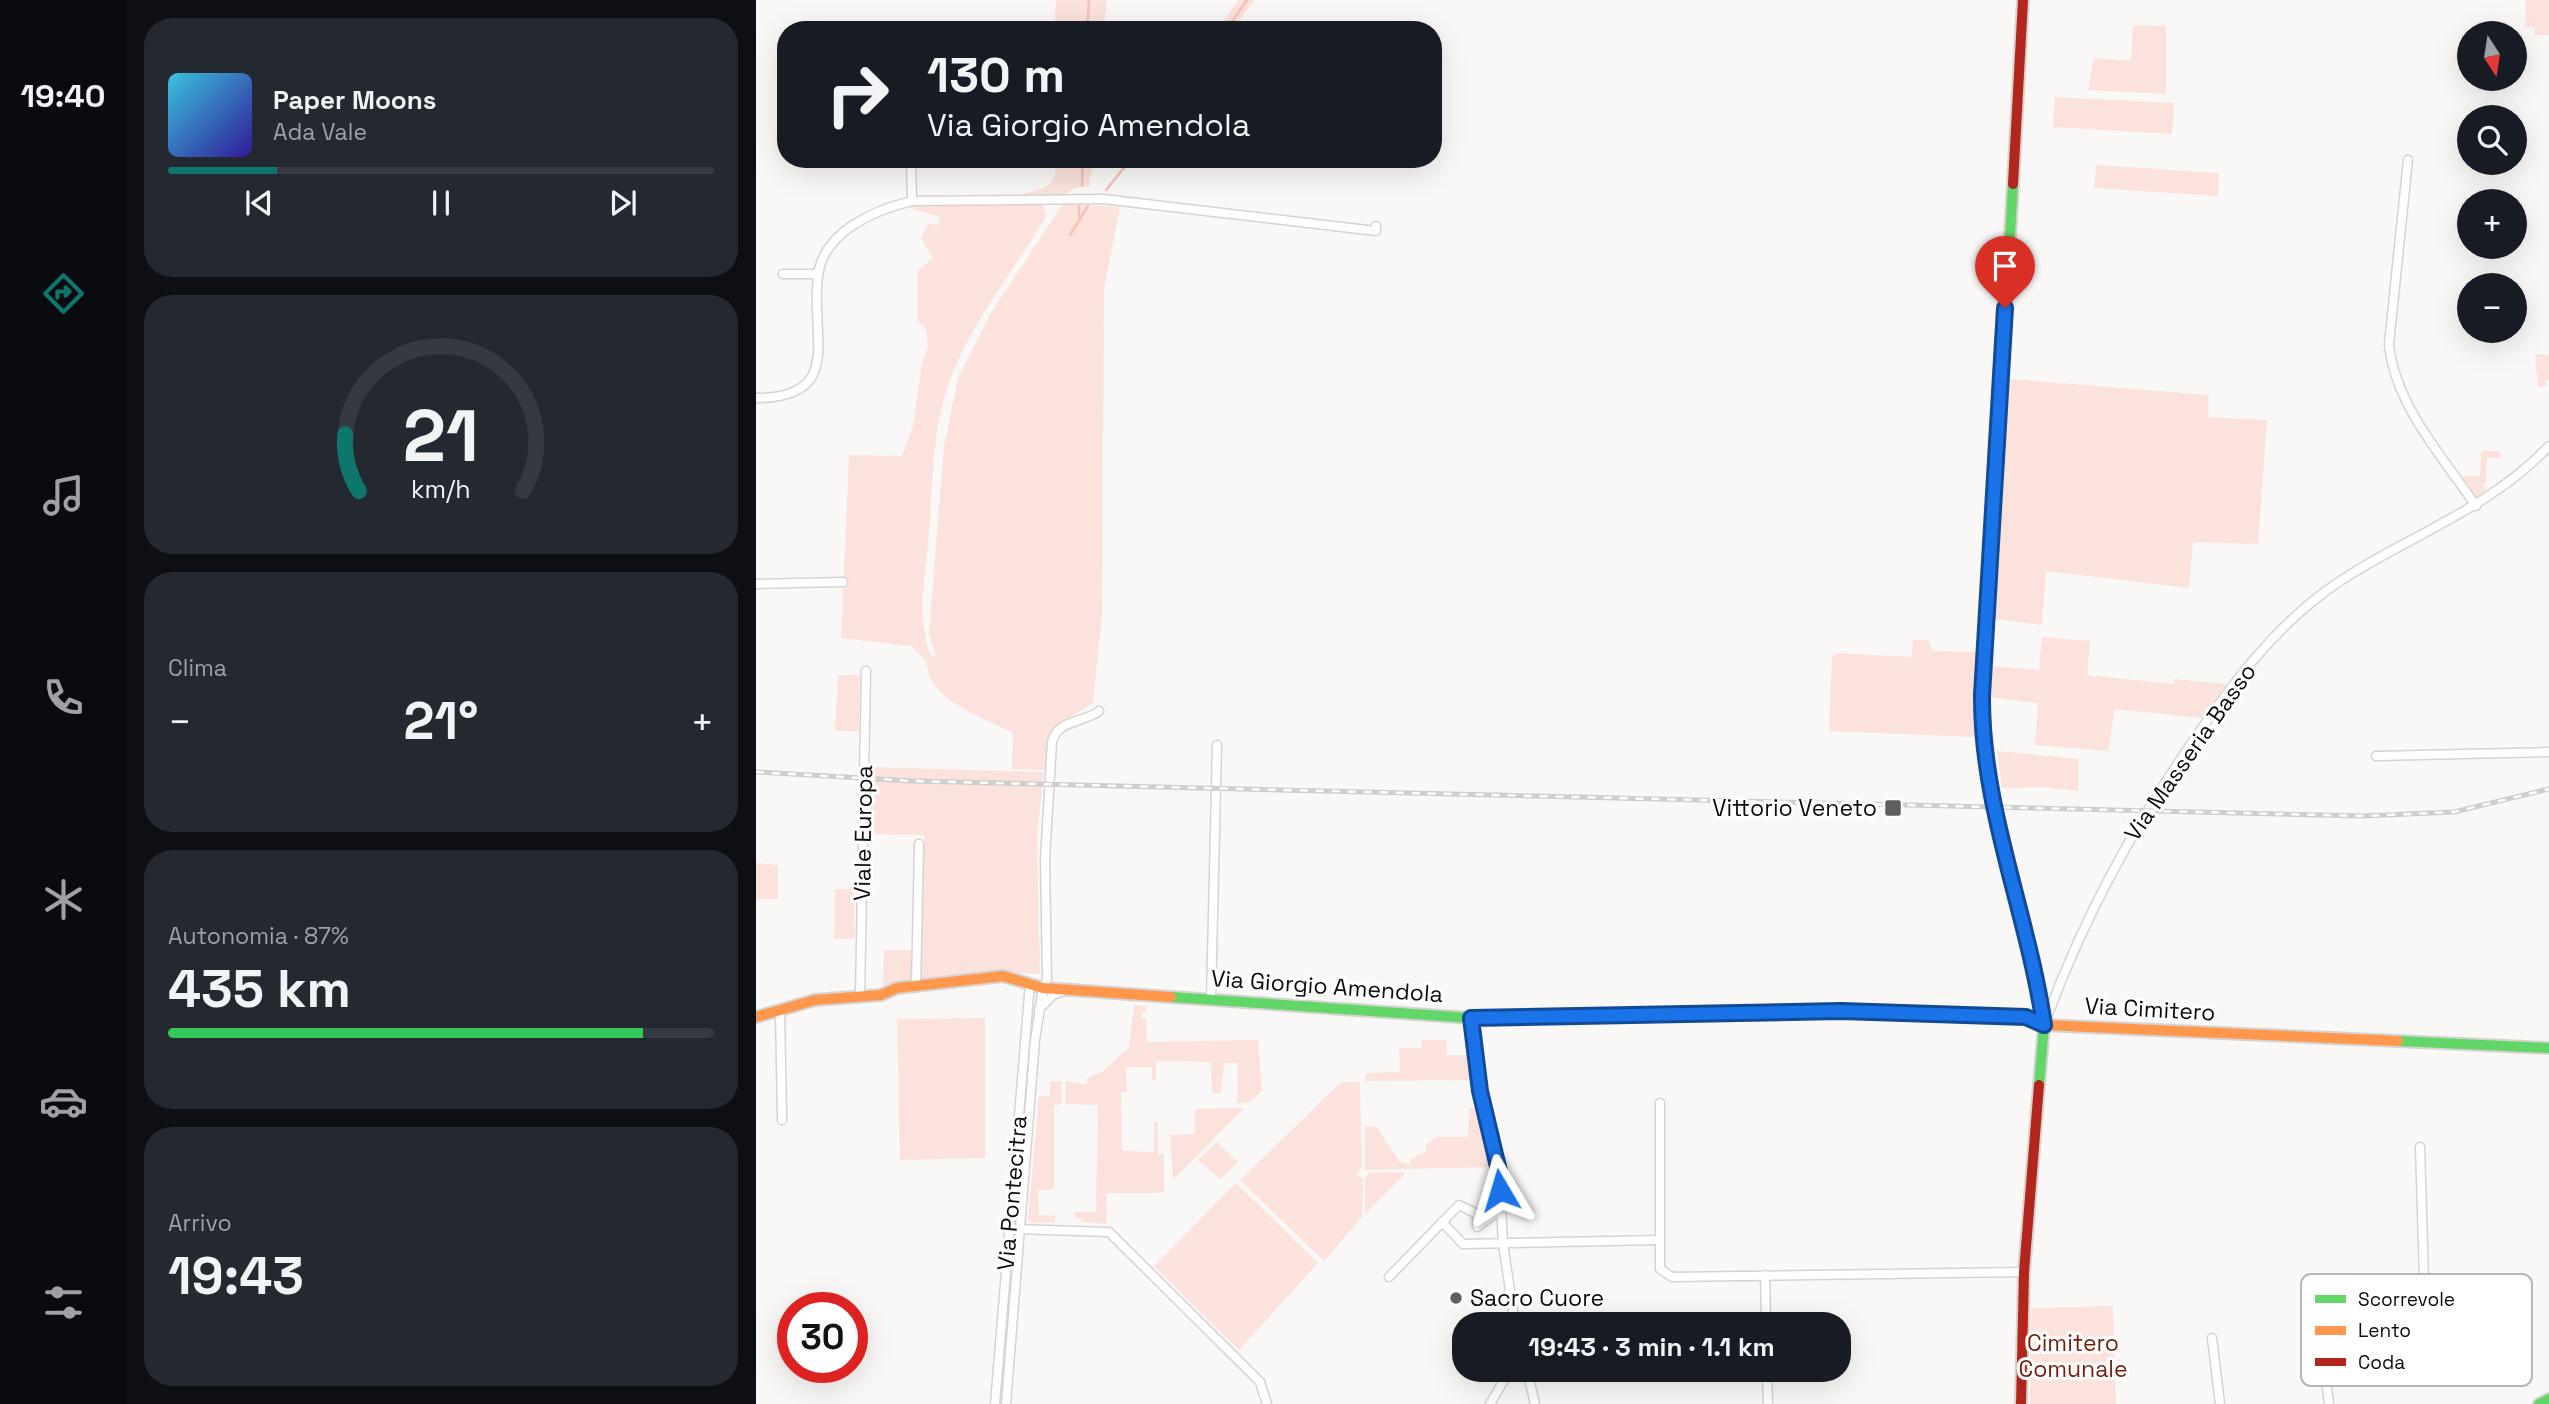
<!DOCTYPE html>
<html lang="it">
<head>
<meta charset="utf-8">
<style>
	body { margin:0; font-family:"Space Grotesk",sans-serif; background:#242831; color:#f1f3f6; height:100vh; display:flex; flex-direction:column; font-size:26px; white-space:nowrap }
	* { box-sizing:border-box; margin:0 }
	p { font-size:23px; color:#9ea1a6 }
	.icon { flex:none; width:38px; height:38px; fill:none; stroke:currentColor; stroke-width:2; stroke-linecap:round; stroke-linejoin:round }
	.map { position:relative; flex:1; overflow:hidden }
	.side { display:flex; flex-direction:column; gap:18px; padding:18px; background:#0d0f14; width:630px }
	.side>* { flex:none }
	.hud { position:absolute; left:21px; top:21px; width:665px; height:147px; border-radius:28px; box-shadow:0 7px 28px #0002; background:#171b24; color:#f1f3f6; overflow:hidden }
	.needle { width:46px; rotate:168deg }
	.fabs { position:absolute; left:1701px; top:21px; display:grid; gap:14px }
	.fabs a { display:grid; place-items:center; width:70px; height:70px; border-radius:50%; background:#171b24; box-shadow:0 7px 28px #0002; font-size:35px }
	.speed { position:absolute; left:21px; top:1292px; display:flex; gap:14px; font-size:35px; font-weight:700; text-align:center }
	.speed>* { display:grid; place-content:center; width:91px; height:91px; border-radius:50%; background:#171b24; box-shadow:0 7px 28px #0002; line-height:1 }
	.speed .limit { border:10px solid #d22; background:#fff; color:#111 }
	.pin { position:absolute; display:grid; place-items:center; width:60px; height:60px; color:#fff; margin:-72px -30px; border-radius:50% 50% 50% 0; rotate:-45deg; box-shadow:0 0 7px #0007 }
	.pin .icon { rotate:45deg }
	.me { position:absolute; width:77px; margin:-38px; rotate:353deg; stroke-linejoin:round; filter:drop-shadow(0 0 5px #0008) }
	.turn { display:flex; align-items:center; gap:24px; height:147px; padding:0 35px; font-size:32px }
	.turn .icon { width:91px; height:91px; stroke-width:2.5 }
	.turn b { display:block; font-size:49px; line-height:60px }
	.big { font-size:52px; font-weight:600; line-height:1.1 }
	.side .tile { flex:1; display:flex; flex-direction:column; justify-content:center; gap:10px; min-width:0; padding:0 24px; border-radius:28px; background:#242831 }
	.side .dial { align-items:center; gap:0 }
	.dial svg { height:182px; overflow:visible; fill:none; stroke:#363941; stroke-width:7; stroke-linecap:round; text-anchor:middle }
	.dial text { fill:#f1f3f6; stroke:none }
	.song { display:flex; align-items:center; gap:21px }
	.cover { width:84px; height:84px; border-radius:10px; background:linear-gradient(135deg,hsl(190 70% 55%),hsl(250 70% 35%)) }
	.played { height:7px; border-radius:4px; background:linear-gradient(90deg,#0f766e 20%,#363941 20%) }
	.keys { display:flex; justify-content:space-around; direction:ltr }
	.heat { display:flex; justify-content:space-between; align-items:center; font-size:38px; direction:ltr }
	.charge { height:10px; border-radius:5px; background:linear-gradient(90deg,#34c759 87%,#363941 0) }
	.trip { position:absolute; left:696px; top:1312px; width:399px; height:70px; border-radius:28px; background:#171b24; box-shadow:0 7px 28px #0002; font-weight:600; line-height:70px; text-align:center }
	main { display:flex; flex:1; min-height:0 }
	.dock { display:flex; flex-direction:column; width:126px; justify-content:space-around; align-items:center; background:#090b0e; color:#9ea1a6 }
	.dock .icon { width:49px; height:49px }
	.dock .active { color:#0f766e }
	.dock b { font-size:32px; color:#f1f3f6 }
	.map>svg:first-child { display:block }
	.green { fill:#fbe2dc }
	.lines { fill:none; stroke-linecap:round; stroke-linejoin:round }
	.stream { stroke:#f6c1b5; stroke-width:2.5 }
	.street-casing { stroke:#d6d4d3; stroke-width:11 }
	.fast-casing { stroke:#d6d4d3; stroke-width:14 }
	.slow-casing { stroke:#d6d4d3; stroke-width:14 }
	.jam-casing { stroke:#d6d4d3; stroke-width:14 }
	.street { stroke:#fefefe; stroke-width:8 }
	.fast { stroke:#63d668; stroke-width:10 }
	.slow { stroke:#ff974d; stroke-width:10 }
	.jam { stroke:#b3261e; stroke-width:10 }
	.rail-casing { stroke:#cececd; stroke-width:5 }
	.rail { stroke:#fff; stroke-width:2.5; stroke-dasharray:8; stroke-linecap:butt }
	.route-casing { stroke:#114b97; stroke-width:18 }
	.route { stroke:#1a73e8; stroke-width:12 }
	.poi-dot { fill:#615f5e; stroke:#fff; stroke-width:2.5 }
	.labels { text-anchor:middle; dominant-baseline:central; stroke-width:6; stroke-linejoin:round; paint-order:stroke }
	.street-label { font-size:23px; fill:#0e0d0c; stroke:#fff }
	.poi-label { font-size:23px; fill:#0e0d0c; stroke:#fff; text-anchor:end }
	.park-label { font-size:23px; fill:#731e0c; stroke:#fff }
	.key { fill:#fff; stroke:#b7b6b6; stroke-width:2 }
	.key-label { font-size:19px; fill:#0e0d0c }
</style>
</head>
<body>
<main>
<nav class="dock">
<b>19:40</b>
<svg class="icon active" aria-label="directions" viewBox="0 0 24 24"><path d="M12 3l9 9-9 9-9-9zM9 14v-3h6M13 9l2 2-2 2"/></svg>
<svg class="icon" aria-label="music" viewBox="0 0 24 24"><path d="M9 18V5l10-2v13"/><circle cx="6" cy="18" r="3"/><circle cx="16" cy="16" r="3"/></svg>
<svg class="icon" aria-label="phone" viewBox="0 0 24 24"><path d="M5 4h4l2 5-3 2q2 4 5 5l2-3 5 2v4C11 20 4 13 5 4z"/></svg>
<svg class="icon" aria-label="climate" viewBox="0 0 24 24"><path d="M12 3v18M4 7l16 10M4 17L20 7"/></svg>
<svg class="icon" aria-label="car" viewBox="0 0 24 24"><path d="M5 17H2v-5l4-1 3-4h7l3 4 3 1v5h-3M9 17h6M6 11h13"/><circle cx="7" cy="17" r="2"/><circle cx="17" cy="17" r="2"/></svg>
<svg class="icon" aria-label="filters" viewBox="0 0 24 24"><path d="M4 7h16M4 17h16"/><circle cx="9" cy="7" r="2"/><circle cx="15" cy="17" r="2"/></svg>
</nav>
<section class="side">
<div class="tile">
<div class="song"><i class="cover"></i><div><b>Paper Moons</b><p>Ada Vale</p></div></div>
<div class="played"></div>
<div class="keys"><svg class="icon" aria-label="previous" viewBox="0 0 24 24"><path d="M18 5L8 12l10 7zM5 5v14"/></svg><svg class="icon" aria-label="pause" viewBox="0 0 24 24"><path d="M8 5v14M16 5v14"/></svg><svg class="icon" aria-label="next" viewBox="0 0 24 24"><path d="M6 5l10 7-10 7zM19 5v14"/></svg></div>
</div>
<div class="tile dial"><svg viewBox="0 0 100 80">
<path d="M14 69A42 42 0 1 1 86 69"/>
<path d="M14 69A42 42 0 0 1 8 44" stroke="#0f766e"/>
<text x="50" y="56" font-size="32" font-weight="700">21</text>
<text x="50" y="72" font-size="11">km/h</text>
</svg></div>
<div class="tile"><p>Clima</p>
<div class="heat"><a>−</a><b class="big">21°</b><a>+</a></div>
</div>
<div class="tile"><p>Autonomia · 87%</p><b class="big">435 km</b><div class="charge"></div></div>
<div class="tile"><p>Arrivo</p><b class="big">19:43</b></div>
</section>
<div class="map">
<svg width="1793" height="1404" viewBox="0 0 1793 1404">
	<rect width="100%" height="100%" fill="#faf8f6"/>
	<g class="green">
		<polygon points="300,0 351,0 348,30 298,30"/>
		<polygon points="483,0 498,0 476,30 460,30"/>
		<polygon points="1770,0 1793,0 1793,35 1778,35 1779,27 1769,27"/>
		<polygon points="1377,25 1410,26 1410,94 1332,90 1338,58 1375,61"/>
		<polygon points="1299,97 1418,103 1416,134 1297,127"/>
		<path d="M299,159h38l-4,27 -15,2 -6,5 -45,5v-4c23,-7 35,-6 32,-35z"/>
		<polygon points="1340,165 1463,173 1462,196 1338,188"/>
		<path d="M286,202l4,14c-33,57 -76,107 -98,170 -17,49 -15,106 -20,157 -3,38 -12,80 4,115l4,-3 -7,-21 15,-188 14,-68 33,-65 72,-109 57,3 -16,82 -2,326 -9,88 -39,24 -10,43 -32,-1 1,-36c-29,-16 -87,-33 -86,-71l-16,-16 -70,-8 8,-183 53,1 11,-29 9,-64 6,-16 -2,-18 -9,-9v-49l16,-13 -12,-20 7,-14 10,1 2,-8 -31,-9 1,-5z"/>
		<polygon points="1779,354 1793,355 1793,380 1790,381 1790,386 1782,387"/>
		<polygon points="1253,379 1453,395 1452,417 1511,420 1502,544 1437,542 1433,588 1290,571 1286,625 1236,619"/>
		<polygon points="1725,451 1744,451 1744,458 1731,458 1730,483 1726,484 1733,493 1721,499 1705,476 1724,476"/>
		<polygon points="1286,637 1334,641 1331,675 1418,684 1419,679 1471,684 1446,718 1359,709 1352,751 1279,745 1282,703 1233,697 1234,666 1283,670"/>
		<polygon points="1157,640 1172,640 1177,651 1224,652 1219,737 1073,731 1076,657 1080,653 1156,657"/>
		<polygon points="82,675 104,675 103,731 79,731"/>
		<polygon points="1241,751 1323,759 1322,791 1287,787 1246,788"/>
		<polygon points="112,767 288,772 281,835 284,974 236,972 165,980 168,835 110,834"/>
		<polygon points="0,863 22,865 22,899 0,899"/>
		<polygon points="79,889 99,889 98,939 78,939"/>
		<polygon points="128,950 156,950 156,981 127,985"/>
		<polygon points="378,1005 390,1006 390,1012 386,1013 386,1018 390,1019 391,1042 502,1040 506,1091 494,1102 481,1103 482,1063 468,1063 465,1093 456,1093 455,1062 400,1061 400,1081 396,1080 396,1067 370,1067 371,1092 365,1092 366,1149 368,1151 398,1152 398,1122 402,1122 402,1155 408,1153 408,1190 404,1193 350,1193 351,1224 325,1222 324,1218 319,1218 319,1212 340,1212 342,1105 309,1104 310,1081 331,1085 331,1079 347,1071 373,1047"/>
		<polygon points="229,1018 229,1158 144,1160 141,1019"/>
		<polygon points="665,1040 691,1040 691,1055 712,1055 716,1080 609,1081 610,1073 644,1072 643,1048 665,1048"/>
		<polygon points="305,1081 306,1104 298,1105 298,1189 282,1190 283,1215 299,1216 299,1222 276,1223 272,1219 283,1096 294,1096 294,1082"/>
		<polygon points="585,1082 604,1082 606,1166 601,1174 607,1179 606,1217 568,1261 484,1180"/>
		<polygon points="720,1107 733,1167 609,1170 609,1126 620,1127 644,1162 655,1165 654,1160 670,1151 670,1145 680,1137 712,1137 713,1108"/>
		<polygon points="488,1108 417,1180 414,1135 439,1134 439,1109"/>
		<polygon points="461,1142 482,1162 465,1179 442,1160"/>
		<polygon points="647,1172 649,1174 609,1214 609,1179 613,1173"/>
		<polygon points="480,1183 562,1263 483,1350 398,1266"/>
		<polygon points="1357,1306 1360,1404 1274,1404 1275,1308"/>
	</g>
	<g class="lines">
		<g class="stream">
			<polyline points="331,30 333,0"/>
			<polyline points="470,30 491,0"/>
			<polyline points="326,186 327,159"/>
			<polyline points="350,190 375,159"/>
			<polyline points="323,216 323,205"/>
			<polyline points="314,235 332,206"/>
		</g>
		<defs>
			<g id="street">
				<polyline points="155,159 156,201"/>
				<path d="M1652,160l-19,184c6,61 53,112 87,162"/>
				<polyline points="27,274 62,274"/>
				<path d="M0,398c89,0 54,-62 62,-122 5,-44 56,-66 94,-75l191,-2 273,32v-5"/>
				<polyline points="0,584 87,582"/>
				<polyline points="1620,756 1793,752"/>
				<polyline points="160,986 163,844"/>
				<polyline points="104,996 110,671"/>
				<polyline points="455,999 461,745"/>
				<polyline points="283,1009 297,995 308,991"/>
				<polyline points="24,1010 26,1120"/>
				<polyline points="715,1018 724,1091 743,1171 747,1243 759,1325"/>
				<path d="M1288,1025c40,-109 90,-200 156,-294 36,-52 73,-100 123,-138 74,-54 162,-79 226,-147"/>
				<polyline points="904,1103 904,1269 916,1277 1268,1272"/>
				<polyline points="686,1222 707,1244 903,1240"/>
				<polyline points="260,1229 353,1232 504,1382 511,1404"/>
				<polyline points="1009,1275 1010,1325"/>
				<polyline points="633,1277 703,1205 721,1214 721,1227 745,1209"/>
				<polyline points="1565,1337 1665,1322"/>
				<polyline points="1456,1338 1464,1404"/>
				<polyline points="771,1370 779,1404"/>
				<polyline points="1011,1370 1012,1404"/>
				<polyline points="239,1404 274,983"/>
				<path d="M250,1404l29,-364 8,-52 4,-9 -2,-120 7,-117c6,-23 32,-19 47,-31"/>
				<polyline points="734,1404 748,1380 749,1370"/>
				<polyline points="1573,1404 1558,1279 1668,1280 1664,1147"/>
			</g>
			<g id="fast">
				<polyline points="1257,184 1226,721 1231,774 1265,909 1288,1025 1283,1085"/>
				<polyline points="415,997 715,1018 917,1014"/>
				<polyline points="1642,1041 1793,1048"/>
				<polyline points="1783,1404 1793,1399"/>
			</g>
			<g id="slow">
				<polyline points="1166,1014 1270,1017 1288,1025 1642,1041"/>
				<polyline points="0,1017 59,1000 125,995 141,988 247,976 287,988 415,997"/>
			</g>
			<g id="jam">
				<polyline points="1257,184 1267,0"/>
				<polyline points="917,1014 1085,1011 1166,1014"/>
				<polyline points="1265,1404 1268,1272 1283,1085"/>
			</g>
		</defs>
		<use href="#street" class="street-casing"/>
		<use href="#fast" class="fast-casing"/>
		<use href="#slow" class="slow-casing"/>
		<use href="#jam" class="jam-casing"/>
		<use href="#street" class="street"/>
		<use href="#fast" class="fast"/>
		<use href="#slow" class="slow"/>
		<use href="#jam" class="jam"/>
		<defs>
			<polyline id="rail" points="0,772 156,781 1607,816 1698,812 1793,789"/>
		</defs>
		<use href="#rail" class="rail-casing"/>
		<use href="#rail" class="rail"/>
	</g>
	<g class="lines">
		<defs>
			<path id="route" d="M744,1190l-1,-19 -19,-80 -9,-73 370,-7 185,6 18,8c-16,-111 -63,-217 -62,-330l23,-387"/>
		</defs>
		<use href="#route" class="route-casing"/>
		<use href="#route" class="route"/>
	</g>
	<g class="poi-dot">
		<rect x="1128" y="799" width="18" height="18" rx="3.5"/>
		<circle cx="700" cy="1298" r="7"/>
	</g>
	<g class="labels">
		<g class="street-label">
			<text transform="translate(1434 752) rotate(-55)">Via Masseria Basso</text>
			<text transform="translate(107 833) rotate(-89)">Viale Europa</text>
			<text transform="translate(571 986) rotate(4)">Via Giorgio Amendola</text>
			<text transform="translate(1394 1009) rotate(3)">Via Cimitero</text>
			<text transform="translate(256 1193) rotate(-85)">Via Pontecitra</text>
		</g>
		<g class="poi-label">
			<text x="1121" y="808">Vittorio Veneto</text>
			<text x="714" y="1298" text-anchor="start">Sacro Cuore</text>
		</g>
		<g class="park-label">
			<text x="1317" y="1343">Cimitero<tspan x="1317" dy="26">Comunale</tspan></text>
		</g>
	</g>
	<rect x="1545" y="1274" width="231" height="112" rx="10" class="key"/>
	<rect x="1559" y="1295" width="31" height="8" fill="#63d668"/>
	<rect x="1559" y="1326" width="31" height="9" fill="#ff974d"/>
	<rect x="1559" y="1358" width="31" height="8" fill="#b3261e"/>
	<g class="key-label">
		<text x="1602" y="1306">Scorrevole</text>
		<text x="1602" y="1337">Lento</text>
		<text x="1602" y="1369">Coda</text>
	</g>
</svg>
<div class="fabs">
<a><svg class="needle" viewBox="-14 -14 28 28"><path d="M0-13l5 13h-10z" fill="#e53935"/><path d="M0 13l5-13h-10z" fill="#9ea1a6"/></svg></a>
<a><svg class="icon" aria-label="search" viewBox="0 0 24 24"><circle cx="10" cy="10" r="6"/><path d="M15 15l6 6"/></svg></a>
<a>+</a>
<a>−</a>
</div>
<div class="speed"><div class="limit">30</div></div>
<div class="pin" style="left:1249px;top:308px;background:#d93025"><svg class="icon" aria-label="arrive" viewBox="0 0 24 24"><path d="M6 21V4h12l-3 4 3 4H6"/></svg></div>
<svg class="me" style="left:744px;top:1190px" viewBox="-20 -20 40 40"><path d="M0-17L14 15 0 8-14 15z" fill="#1a73e8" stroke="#fff" stroke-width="4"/></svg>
<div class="trip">19:43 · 3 min · 1.1 km</div>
<div class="hud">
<div class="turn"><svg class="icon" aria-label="right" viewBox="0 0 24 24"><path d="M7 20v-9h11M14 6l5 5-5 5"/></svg><div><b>130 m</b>Via Giorgio Amendola</div></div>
</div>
</div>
</main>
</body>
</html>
